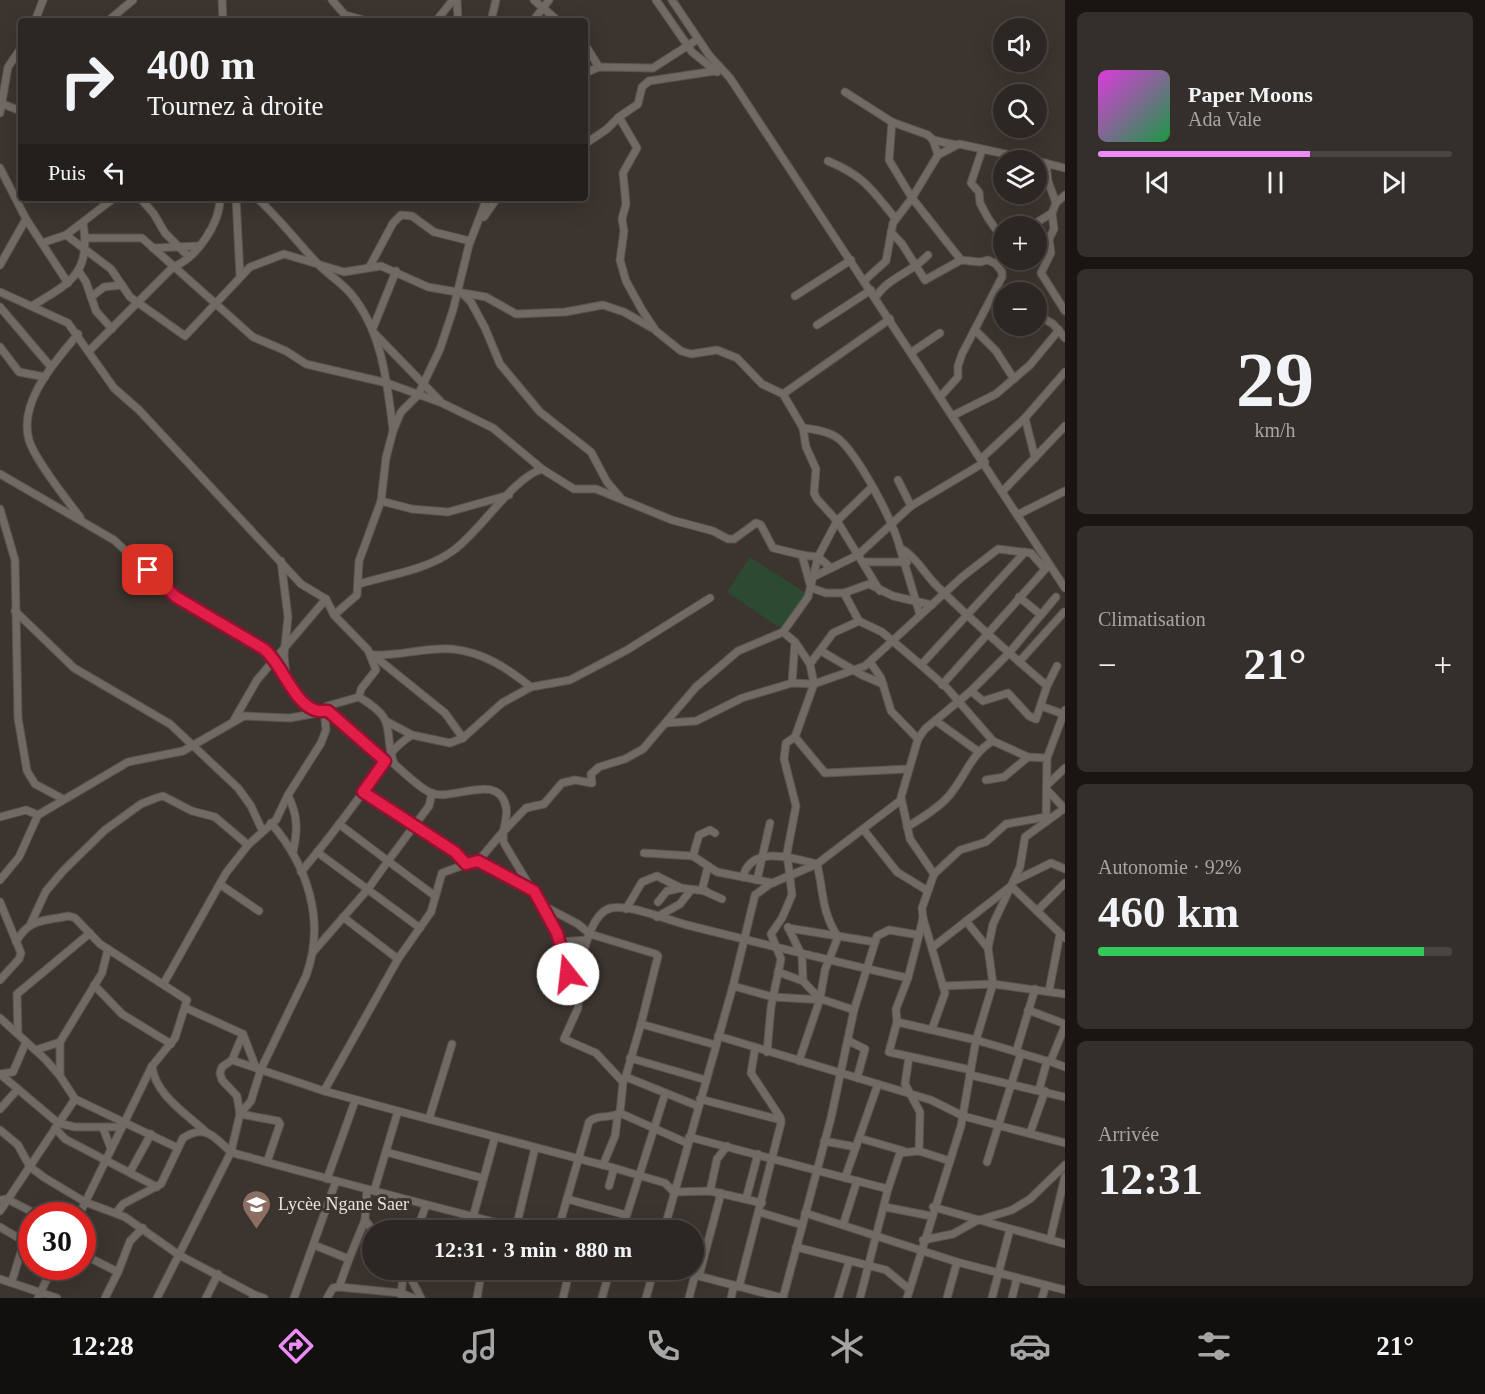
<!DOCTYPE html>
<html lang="fr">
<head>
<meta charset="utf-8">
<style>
	body { margin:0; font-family:"Times New Roman",serif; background:#342f2b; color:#f1f3f6; height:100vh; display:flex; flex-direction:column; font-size:22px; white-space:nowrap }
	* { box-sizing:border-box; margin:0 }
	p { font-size:20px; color:#a6a5a6 }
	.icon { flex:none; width:33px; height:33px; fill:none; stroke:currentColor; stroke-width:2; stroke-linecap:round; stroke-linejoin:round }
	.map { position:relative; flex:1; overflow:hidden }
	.panel { display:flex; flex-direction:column; gap:12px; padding:12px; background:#181513; width:420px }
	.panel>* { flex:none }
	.hud { position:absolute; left:18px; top:18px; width:570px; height:183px; border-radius:6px; box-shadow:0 6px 24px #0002,0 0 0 2px #484441; background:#2c2723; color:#f1f3f6; overflow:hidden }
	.controls { position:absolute; left:993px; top:18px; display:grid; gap:12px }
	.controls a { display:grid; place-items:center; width:54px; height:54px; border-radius:50%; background:#2c2723; box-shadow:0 6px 24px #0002,0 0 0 2px #484441; font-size:30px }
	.speed { position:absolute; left:18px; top:1202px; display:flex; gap:12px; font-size:30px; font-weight:700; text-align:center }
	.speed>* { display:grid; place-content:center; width:78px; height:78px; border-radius:50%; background:#2c2723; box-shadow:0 6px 24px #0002,0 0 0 2px #484441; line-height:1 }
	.speed .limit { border:9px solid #d22; background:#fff; color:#111 }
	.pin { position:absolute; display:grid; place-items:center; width:51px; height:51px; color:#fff; margin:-26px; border-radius:12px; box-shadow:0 3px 9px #0006 }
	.me { position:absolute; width:66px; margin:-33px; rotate:344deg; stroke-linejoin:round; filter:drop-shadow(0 0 4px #0008) }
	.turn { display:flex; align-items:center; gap:21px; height:126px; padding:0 30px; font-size:27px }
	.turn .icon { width:78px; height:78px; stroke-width:2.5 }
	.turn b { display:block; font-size:42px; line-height:51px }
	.then { display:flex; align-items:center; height:57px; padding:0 30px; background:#0003; gap:12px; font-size:22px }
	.big { font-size:45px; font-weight:800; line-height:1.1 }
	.panel .card { flex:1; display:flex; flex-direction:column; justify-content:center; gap:9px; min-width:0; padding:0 21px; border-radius:9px; background:#342f2b }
	.panel .dial { align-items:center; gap:0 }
	.dial b { font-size:78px; line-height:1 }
	.song { display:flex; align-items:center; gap:18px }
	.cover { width:72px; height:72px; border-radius:9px; background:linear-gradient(135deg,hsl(300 70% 55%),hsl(140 70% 35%)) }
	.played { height:6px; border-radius:3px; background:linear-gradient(90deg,#ef8bf7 60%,#484441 60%) }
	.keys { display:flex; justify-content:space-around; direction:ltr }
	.heat { display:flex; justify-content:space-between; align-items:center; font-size:33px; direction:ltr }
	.charge { height:9px; border-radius:4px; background:linear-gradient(90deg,#34c759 92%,#484441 0) }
	.trip { position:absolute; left:362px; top:1220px; width:342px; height:60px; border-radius:30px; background:#2c2723; box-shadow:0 6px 24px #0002,0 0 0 2px #484441; font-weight:800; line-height:60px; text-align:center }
	.tab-bar { display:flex; height:96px; justify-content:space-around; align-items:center; background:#12100e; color:#a6a5a6 }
	.tab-bar .icon { width:42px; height:42px }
	.tab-bar .active { color:#ef8bf7 }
	.tab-bar b { font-size:27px; color:#f1f3f6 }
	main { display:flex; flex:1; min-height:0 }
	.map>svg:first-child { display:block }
	.green { fill:#2c4a31 }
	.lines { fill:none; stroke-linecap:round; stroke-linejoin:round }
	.minor-casing { stroke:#59534f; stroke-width:9 }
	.minor { stroke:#716a64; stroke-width:7 }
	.route-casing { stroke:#92132f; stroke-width:15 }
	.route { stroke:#e11d48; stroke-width:10 }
	.labels { text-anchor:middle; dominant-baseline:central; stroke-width:6; stroke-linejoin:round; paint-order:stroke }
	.poi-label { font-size:18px; fill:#e6e1de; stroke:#3b342f; text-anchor:start }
</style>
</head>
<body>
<main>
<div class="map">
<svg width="1065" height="1298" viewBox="0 0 1065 1298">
	<rect width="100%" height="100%" fill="#3b342f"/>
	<polygon class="green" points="750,557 807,594 783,630 727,592"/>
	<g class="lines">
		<defs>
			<g id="minor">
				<polyline points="222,0 223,21"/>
				<polyline points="332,0 345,15 367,21"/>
				<polyline points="457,0 458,21"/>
				<polyline points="534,0 558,21"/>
				<polyline points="656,0 692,52 717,72"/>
				<polyline points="672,0 709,55 730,78 1065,588"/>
				<polyline points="35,21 43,0"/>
				<polyline points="108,21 133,0"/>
				<polyline points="436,21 453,0"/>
				<polyline points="491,21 496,0"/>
				<polyline points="533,21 549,0"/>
				<polyline points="585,45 599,67"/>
				<path d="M715,71l-66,10 -7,6 -4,17 -19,13 18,31 -14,25 3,31 -4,15 2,12 -4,29 6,21 16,29 14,21 25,20 10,3 26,-4 20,8 25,26 21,10 20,34c11,1 27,4 36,11 21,19 54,82 61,109 16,8 25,27 38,39 35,35 72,67 109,99l10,-20"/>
				<polyline points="585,73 599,67 653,68 698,39"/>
				<polyline points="845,92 892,122 928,135 933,140 938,155 959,144 1034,160"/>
				<polyline points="0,103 21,111"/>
				<polyline points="0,113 8,67 21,48"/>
				<polyline points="933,140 956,145"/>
				<polyline points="585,144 607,129 619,117"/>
				<polyline points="982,150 971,183 979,192 980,203 988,218 1004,241"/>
				<polyline points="938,155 912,198 961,260"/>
				<path d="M828,161c36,15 43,28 67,57"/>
				<polyline points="1036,161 1065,168"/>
				<polyline points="1046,163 1048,181 1056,203 1052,213 1054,229 1049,239 1051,253 1041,273 1065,311"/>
				<polyline points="0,168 26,219 68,283"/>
				<polyline points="140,198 154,214 165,233 189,257"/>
				<polyline points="236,198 240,275"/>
				<path d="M257,198c22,20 39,43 60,65 10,11 24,19 34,31 31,37 36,88 42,135"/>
				<polyline points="1056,203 1065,195"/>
				<polyline points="484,217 497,198"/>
				<polyline points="1031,226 1052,213"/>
				<polyline points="891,232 902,244 925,280 961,260 980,262 988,260 996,264"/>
				<polyline points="66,235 111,269 130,297 185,336 250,267 284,254 344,272 381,266 428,287 486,297 516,314 565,312 603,305 624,312 652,328"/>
				<polyline points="86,238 142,238 253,337 286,351 306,364 387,383 442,403 493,428 542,469 574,489 596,489 672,520 713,531 728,539 734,539 756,523 761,525 773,548 802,555 811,588 826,593 844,593 859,621 882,632 921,665 947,688 993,741"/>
				<polyline points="42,243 66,235 114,198"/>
				<polyline points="153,248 198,246"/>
				<polyline points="0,265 26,219"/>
				<polyline points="370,266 393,223 401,215 412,216 434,232 470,241"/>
				<polyline points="78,270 86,282 96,311 112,329"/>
				<polyline points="865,280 886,261 893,223 912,198 889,160 892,122"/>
				<path d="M0,292l68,31 46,65 25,22 162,174 25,15 8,16 34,35 8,20 -15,19 -2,8c41,24 23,32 35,67 11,9 24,23 37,29 22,9 68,-22 75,14 3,13 -6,24 -2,36l50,84 24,75v6l-14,31 32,14 27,29 -3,31 67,30"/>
				<polyline points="463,294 471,302 485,328 500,364 540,412 591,452 607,482 620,497"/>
				<polyline points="795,296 851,260"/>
				<polyline points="91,297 104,287 122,285"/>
				<path d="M876,297c11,-19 37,-25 52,-42"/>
				<path d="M32,306c38,-23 60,-33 51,-83"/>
				<polyline points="0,307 51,367"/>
				<polyline points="1036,314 1053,324 1065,338"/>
				<polyline points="817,325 871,290"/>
				<polyline points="373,328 396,271"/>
				<polyline points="975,330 996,351 1014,379"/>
				<path d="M78,334c-22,27 -60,67 -49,106 6,20 37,59 51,77"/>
				<polyline points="375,334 440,401"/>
				<polyline points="0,347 19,372 45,377"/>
				<path d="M89,351l84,-84c24,-9 47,-44 47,-69"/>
				<polyline points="912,352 940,333"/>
				<polyline points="783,394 890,319"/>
				<polyline points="941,396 958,377 958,366 962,354 1002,277 1002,272 996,264 1004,253"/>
				<polyline points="954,415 996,394 1030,365 1059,330"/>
				<polyline points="1025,418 1035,458"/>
				<polyline points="803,428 806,447 816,469 814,493 817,499 837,521 880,591"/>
				<polyline points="982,458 1025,418 1065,372"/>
				<path d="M0,474l114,66 62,57 88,52c24,20 25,43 55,62"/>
				<polyline points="898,480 911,506"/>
				<polyline points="1003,491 1065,426"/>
				<polyline points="381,501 412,509 448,512 509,495"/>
				<polyline points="0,509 15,560 18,718 27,771 35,784 63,799"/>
				<polyline points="1017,515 1065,491"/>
				<polyline points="900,548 920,615"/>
				<polyline points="802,555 818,557 831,568"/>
				<polyline points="281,561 288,617 284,655 286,676"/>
				<polyline points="864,562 907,562"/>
				<polyline points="813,577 858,555 911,506 985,462"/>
				<path d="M359,584c33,-10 68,-14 95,-34 28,-21 59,-72 88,-81"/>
				<polyline points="844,593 869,584 893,596 932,605"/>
				<polyline points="1019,597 1041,615"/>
				<polyline points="15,611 74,668 170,724 238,788 251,806 262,830"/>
				<polyline points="334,615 357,595 359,561 381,501 386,458 393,431 401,412 418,395 440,349 453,310 469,245 487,198"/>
				<polyline points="783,632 795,642 792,683"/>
				<polyline points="821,651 862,675 883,684"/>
				<path d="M373,655c26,1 54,-8 79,-6 31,3 55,19 79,38"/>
				<polyline points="373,655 445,713 463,738"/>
				<polyline points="870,662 881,678 891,711 918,739"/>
				<polyline points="1019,662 1064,612"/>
				<polyline points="810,664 833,633 859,621"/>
				<polyline points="921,665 1025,552"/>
				<polyline points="942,685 1048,566"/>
				<polyline points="971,691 983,701 1008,693 1029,716 1036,719 1047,686"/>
				<polyline points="1041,706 1063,714"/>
				<polyline points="234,720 257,680 326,599"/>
				<polyline points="386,721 412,735"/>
				<polyline points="936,721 979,752"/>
				<polyline points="666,723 696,721 742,698 792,683 814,684 865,666 962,577 998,549 1031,553 1045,569"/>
				<polyline points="795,737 825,773 908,769"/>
				<polyline points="1047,758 1065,710"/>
				<polyline points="986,780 1004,777 1028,757"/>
				<polyline points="1047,785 1065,768"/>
				<polyline points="1048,791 1065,809"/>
				<polyline points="363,792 455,852 466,864"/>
				<path d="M288,795c10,22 10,34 5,57"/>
				<polyline points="0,817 26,810 38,815"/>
				<polyline points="339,824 388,861 429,806 432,793"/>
				<path d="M907,827c13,-8 27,-16 38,-27 19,-18 24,-46 48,-59l35,16 19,1 -1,64"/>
				<polyline points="863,829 897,872 928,891 922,908 923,918 945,993 932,1029"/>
				<polyline points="503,832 526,808 544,804 562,783 575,780 592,783 591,774 599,767 625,759 643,749 696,687 738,651 783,632 808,597 818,557 837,521 871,488"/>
				<polyline points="715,833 710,830 699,835 693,856 717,872 773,883"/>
				<polyline points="317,852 420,928"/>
				<polyline points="644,853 693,856"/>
				<polyline points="478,861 534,891"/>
				<polyline points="708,866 702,890 722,899"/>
				<path d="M301,872c21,-25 41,-51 60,-77 15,-21 28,-46 51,-60l38,8 13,-5 39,-35 29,-16 39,-7 57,-30 83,-52"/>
				<polyline points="934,874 910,839 901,797 918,739 925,729 971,691 1009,653 1056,597"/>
				<path d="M743,877c8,-33 51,-19 74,-13 7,29 4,47 21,73l-13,33 -5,29 -21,62"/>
				<polyline points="0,880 19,857 38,815 128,762 183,751 244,716 290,718 328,711 385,761"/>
				<polyline points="757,880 770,823"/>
				<polyline points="1014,881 1051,863 1065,869"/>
				<polyline points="221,885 259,911"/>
				<polyline points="928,891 934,874 960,850 986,842 1006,824 1046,817"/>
				<polyline points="0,902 21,953 19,959 0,980"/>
				<polyline points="658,902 667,891 681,888"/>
				<polyline points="542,905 578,924 590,934 656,954 658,956 641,1024 716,1045"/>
				<polyline points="626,909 642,882 657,876 681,888 706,891"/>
				<polyline points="1037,911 1065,883"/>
				<polyline points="343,917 398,959"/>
				<polyline points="657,917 680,904 691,890"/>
				<polyline points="966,921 988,948"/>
				<polyline points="31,923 46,891 64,870 105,830 141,804 156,798 163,796 192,811 215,817 248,845"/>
				<polyline points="788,927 802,956 803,981"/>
				<polyline points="788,928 875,942"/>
				<polyline points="1065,938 1011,886 993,924 988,948 993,984 976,1040 1047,1061 1051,1060 1065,1026"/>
				<path d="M16,942c13,-24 29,-21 53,-26l6,2 25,26 87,56 -12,38 -23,28 -73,149"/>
				<polyline points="559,942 587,940"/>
				<polyline points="933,947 1011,886 1020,867 1025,837 1065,808"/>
				<polyline points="574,951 585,945"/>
				<polyline points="313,952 368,889 388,861 435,896"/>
				<path d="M583,958c2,-15 11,-46 28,-50 21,-4 58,13 80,18 72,18 145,36 217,52"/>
				<polyline points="778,972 803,981 820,999"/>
				<polyline points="164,983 226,873 248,845 276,820 288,795 321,743 326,730 324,710 327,706 359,697"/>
				<polyline points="94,985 122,1014 171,1044"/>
				<polyline points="733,986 773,997 824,1000 854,1010 877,936 889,930 919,935 923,918"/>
				<polyline points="943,986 993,984 1065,994"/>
				<polyline points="1049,991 1060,934"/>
				<polyline points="1028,1010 1065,1024"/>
				<polyline points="0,1018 45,1059 60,1076 75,1099 178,1148"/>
				<polyline points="897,1022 896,1009 908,978 919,935"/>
				<polyline points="18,1034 17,994 90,933"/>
				<polyline points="243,1034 256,1068"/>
				<polyline points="718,1036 931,1100 963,1116 1065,1143"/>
				<polyline points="849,1041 865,1049 857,1078"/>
				<polyline points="36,1050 60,1042"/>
				<polyline points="767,1052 771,1007 781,959 771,934 782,918 792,895 787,853 796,806 784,759 786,743 795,737 814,684 810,664 795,642"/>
				<polyline points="1016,1052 1035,989"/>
				<polyline points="630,1058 706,1080"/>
				<polyline points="232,1060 324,1091 398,959 431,912 442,873 480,859 501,834"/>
				<polyline points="1049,1061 1065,1067"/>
				<path d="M152,1066c3,29 35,48 55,67"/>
				<polyline points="0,1074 58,1123 75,1127 122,1127"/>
				<polyline points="0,1074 13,1072 26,1042"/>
				<polyline points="970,1075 1065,1097"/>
				<polyline points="60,1076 60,1042 102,973 108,949"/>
				<polyline points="626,1077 698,1106"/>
				<polyline points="625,1079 641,1024"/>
				<polyline points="1039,1090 1047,1061"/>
				<polyline points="324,1091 398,1111"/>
				<polyline points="700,1099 781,1120"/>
				<polyline points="0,1109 17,1090"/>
				<path d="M240,1114l11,-13 10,-32 45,-93c20,-54 2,-110 -35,-153"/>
				<polyline points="240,1114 278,1121 280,1124 267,1162"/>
				<polyline points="429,1119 452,1044"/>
				<polyline points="55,1128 65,1139 157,1187"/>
				<polyline points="103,1128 111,1149"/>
				<polyline points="0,1130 18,1145 30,1167 45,1178 85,1202 125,1217 179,1255 255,1295"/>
				<polyline points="1030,1133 1045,1091"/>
				<polyline points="689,1137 888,1189 860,1298"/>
				<polyline points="859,1138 904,1151"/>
				<polyline points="824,1141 856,1147"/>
				<polyline points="919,1151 950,1161"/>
				<polyline points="386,1152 482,1178"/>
				<polyline points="987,1162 1021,1053"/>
				<polyline points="603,1165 615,1136 618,1114"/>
				<polyline points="130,1172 151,1134"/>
				<polyline points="845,1178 878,1084"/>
				<polyline points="327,1179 355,1101"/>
				<polyline points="609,1186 614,1168"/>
				<polyline points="367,1189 365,1220 373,1230"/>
				<polyline points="888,1189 900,1153 919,1151 920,1112 905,1084 909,1057"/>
				<polyline points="374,1191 398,1111 614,1168 665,1183 674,1192 710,1191 762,1203"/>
				<polyline points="710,1191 717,1159 727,1146"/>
				<polyline points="567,1199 626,1215"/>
				<polyline points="746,1199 758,1154"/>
				<polyline points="0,1200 7,1199 38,1215"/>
				<polyline points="885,1207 931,1216"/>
				<polyline points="933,1207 1065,1244"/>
				<polyline points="0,1211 75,1099"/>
				<polyline points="759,1212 802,1225"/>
				<path d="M116,1213l7,-9 38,-20 22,-46c24,-15 31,0 47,13 6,4 16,5 22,7 90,25 181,48 272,72"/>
				<polyline points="805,1213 957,1262 1065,1290"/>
				<polyline points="843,1225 857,1181"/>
				<polyline points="0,1227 32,1246"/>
				<polyline points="516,1228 535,1148"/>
				<polyline points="417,1230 426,1205"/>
				<polyline points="475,1230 473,1217 495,1137"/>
				<path d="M558,1230l31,-108c8,-8 21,-3 31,-9"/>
				<polyline points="622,1230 665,1094"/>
				<polyline points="664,1230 733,986 755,895 770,884 817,864 901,800"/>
				<polyline points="923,1240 953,1234 976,1221 1012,1210 1030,1199 1065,1165"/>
				<polyline points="1050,1240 1065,1176"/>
				<polyline points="314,1245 349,1259 339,1287"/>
				<polyline points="796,1247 886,1270 909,1289"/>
				<polyline points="82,1254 118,1272 105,1298"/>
				<polyline points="349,1259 365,1220"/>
				<polyline points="406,1269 421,1298"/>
				<polyline points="465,1269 467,1270"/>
				<polyline points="672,1269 783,1298"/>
				<polyline points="118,1272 130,1241 143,1228"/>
				<polyline points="699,1276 721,1193"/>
				<polyline points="0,1279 57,1298"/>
				<polyline points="12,1281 24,1242"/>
				<polyline points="739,1287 781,1123 780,1117 751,1073 755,1049"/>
				<polyline points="401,1295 404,1269"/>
				<polyline points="38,1298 53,1266"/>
				<polyline points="157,1298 231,1152 240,1114 237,1096 222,1080 220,1073 222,1067 232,1060 243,1034 186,1008"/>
				<polyline points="206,1298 218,1274"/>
				<polyline points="253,1298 255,1295 264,1298"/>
				<polyline points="294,1298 336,1181"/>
				<polyline points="327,1298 333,1288 339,1287 401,1293 413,1298"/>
				<polyline points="477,1298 482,1269"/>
				<polyline points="563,1298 570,1269"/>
				<polyline points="602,1298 610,1269"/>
				<polyline points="646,1298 654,1269"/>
				<polyline points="689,1298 695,1275"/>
				<polyline points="731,1298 734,1285"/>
				<polyline points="783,1298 831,1118 854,1010"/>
				<polyline points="838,1298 849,1262"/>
				<polyline points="907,1298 961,1126 976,1040 897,1022 889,1052 971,1070"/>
				<polyline points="947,1298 957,1262"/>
				<polyline points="992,1298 1010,1229"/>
				<polyline points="1012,1298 1017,1278"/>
				<polyline points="1042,1298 1046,1285"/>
			</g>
		</defs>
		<use href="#minor" class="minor-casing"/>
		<use href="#minor" class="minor"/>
	</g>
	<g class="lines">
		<defs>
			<path id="route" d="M148,570l28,27 88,52c18,14 31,59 55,62 3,0 6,0 9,0l57,50 -22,31 92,60 11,12 12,-3 56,30 23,42 11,41"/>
		</defs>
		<use href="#route" class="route-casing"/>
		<use href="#route" class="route"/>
	</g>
	<defs>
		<symbol id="school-pin" viewBox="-11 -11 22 30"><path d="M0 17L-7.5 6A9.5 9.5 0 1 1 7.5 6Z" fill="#8d6e63" stroke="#3b342f"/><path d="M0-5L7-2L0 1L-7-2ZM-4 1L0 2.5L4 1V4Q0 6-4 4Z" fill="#fff"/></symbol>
	</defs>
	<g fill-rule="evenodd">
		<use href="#school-pin" x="240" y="1188" width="33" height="45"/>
	</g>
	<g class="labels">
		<g class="poi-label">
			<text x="278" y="1204">Lycèe Ngane Saer</text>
		</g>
	</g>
</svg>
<div class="controls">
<a><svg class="icon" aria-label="sound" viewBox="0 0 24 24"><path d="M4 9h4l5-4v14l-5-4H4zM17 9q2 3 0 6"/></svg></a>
<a><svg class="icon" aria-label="search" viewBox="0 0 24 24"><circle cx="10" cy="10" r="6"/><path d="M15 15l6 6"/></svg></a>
<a><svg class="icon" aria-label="layers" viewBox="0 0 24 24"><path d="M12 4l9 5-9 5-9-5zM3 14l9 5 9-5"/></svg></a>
<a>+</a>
<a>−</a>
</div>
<div class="speed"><div class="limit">30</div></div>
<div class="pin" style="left:148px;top:570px;background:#d93025"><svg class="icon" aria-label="arrive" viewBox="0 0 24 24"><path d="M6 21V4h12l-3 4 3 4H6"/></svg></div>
<svg class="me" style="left:568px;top:974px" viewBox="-20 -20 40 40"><circle r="19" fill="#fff"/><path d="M0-13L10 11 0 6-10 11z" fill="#e11d48"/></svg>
<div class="trip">12:31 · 3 min · 880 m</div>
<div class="hud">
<div class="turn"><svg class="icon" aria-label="right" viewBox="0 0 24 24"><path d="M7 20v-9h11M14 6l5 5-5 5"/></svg><div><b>400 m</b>Tournez à droite</div></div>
<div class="then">Puis<svg class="icon" aria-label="left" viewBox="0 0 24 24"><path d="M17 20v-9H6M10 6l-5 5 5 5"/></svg></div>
</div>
</div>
<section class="panel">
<div class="card">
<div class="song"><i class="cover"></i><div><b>Paper Moons</b><p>Ada Vale</p></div></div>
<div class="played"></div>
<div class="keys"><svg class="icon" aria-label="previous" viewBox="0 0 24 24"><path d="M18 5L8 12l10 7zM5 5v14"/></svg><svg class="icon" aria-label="pause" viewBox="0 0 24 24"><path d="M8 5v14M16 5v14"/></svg><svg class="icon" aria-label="next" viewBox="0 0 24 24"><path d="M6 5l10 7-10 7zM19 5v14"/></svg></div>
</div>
<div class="card dial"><b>29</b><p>km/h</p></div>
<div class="card"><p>Climatisation</p>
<div class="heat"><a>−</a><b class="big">21°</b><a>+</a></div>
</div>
<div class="card"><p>Autonomie · 92%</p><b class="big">460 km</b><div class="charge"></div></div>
<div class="card"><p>Arrivée</p><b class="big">12:31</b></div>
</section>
</main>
<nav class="tab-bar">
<b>12:28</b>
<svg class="icon active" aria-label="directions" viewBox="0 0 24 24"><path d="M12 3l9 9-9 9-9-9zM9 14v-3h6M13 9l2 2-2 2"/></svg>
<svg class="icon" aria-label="music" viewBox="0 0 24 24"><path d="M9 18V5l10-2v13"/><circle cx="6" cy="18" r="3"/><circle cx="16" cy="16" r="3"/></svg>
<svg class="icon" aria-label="phone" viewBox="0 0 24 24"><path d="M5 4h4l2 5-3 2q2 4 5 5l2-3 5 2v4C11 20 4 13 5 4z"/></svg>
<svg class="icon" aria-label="climate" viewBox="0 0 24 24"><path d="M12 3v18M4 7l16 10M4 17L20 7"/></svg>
<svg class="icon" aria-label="car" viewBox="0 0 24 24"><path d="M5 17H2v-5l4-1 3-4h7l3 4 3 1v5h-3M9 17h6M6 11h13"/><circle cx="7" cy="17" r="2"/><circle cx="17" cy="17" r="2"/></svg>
<svg class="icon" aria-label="filters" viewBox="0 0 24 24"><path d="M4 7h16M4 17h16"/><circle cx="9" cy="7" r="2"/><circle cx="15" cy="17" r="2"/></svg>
<b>21°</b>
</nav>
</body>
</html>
